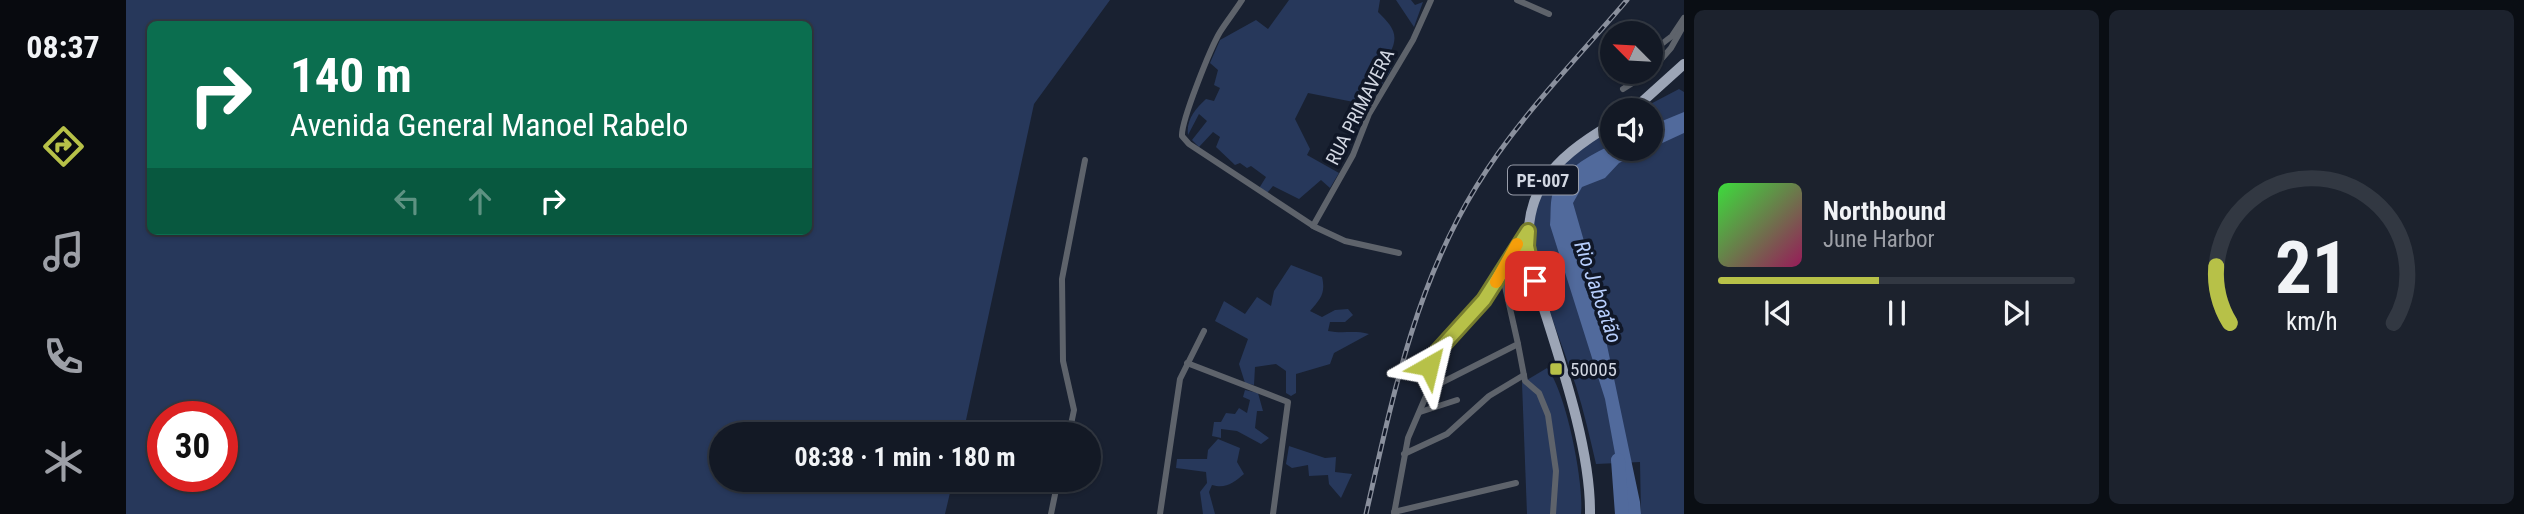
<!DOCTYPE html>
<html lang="en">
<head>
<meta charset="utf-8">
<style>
	body { margin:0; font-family:"Roboto Condensed",sans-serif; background:#1c222d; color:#f1f3f6; height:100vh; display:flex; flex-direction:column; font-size:26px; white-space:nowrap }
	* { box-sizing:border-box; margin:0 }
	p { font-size:23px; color:#9da0a7 }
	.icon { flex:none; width:38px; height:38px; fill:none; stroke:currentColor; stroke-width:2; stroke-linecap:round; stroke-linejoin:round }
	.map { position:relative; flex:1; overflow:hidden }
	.details { display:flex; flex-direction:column; gap:10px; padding:10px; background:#0a0e14; width:840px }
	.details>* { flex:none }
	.guide { position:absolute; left:21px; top:21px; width:665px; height:214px; border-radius:10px; box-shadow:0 2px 5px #0004,0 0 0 2px #323842; background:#0b6e4f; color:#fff; overflow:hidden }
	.needle { width:46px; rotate:294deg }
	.controls { position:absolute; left:1474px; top:21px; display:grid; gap:14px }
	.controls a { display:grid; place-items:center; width:63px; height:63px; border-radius:50%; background:#131925; box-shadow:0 2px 5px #0004,0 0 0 2px #323842; font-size:35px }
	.speed { position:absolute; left:21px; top:401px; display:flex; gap:14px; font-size:35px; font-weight:700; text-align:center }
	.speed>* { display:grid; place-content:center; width:91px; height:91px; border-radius:50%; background:#131925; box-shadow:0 2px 5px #0004,0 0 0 2px #323842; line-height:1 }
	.speed .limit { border:10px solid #d22; background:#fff; color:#111 }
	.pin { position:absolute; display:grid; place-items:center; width:60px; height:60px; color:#fff; margin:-30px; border-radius:14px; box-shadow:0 4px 10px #0006 }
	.me { position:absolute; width:77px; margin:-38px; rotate:37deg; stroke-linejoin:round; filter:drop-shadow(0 0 5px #0008) }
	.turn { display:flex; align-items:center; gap:24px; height:147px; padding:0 28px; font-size:32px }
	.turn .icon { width:91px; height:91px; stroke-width:2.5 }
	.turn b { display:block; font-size:49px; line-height:60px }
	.lanes { display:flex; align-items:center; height:66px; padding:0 28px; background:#0003; justify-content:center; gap:35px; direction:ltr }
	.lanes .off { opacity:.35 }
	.details .card { flex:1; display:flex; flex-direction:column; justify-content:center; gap:10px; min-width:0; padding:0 24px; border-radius:10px; background:#1c222d }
	.details .dial { align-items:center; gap:0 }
	.dial svg { height:182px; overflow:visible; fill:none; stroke:#323842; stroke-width:7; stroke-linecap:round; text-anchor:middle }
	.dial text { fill:#f1f3f6; stroke:none }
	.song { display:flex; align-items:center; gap:21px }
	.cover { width:84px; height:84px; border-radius:10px; background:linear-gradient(135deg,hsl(120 70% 55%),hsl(330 70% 35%)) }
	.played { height:7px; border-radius:4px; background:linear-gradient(90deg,#b7c148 45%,#323842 45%) }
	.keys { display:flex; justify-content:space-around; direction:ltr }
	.details .tiles { flex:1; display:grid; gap:10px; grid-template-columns:repeat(2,1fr) }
	.trip { position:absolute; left:583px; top:422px; width:392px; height:70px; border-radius:35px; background:#131925; box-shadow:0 2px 5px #0004,0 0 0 2px #323842; font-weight:700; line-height:70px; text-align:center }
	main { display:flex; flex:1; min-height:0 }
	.tab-bar { display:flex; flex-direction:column; width:126px; justify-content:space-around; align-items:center; background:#080a0f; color:#9da0a7 }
	.tab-bar .icon { width:49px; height:49px }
	.tab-bar .active { color:#b7c148 }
	.tab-bar b { font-size:32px; color:#f1f3f6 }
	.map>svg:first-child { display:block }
	.green { fill:#27385b; fill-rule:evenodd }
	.water { fill:#516a9c }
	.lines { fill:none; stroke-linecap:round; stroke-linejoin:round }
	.river { stroke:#516a9c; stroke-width:14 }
	.street { stroke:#5e636b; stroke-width:6 }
	.primary { stroke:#9ca5b6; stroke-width:10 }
	.rail-casing { stroke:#8a909d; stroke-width:5 }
	.rail { stroke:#101727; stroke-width:2.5; stroke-dasharray:8; stroke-linecap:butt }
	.route-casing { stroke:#777d2f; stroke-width:18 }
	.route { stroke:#b7c148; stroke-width:12 }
	.slow { stroke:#f59e0b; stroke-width:12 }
	.poi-dot { fill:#b7c148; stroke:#101727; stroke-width:2.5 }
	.labels { text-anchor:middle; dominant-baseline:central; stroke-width:7; stroke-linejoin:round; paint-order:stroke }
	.shield { fill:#101727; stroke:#989daa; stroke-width:2 }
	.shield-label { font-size:18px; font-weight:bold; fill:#d2d7e2 }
	.street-label { font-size:19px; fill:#d2d7e2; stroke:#101727 }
	.poi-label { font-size:19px; fill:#d2d7e2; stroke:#101727; text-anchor:start }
	.water-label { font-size:21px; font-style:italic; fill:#b8cffd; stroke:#101727 }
</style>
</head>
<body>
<main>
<nav class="tab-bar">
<b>08:37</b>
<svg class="icon active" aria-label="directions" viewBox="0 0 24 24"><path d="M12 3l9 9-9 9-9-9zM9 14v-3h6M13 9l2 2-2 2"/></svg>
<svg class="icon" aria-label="music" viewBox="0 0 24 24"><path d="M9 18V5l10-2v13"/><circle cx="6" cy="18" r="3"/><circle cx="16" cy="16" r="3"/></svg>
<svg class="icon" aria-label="phone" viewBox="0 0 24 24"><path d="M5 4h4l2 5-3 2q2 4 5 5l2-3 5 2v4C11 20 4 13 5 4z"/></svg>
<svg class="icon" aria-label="climate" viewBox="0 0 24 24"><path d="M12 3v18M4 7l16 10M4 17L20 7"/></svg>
</nav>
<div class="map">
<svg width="1558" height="514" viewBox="0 0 1558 514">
	<rect width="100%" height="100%" fill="#192131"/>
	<g class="green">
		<path d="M0,0h984l-76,104 -71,330h-242v46h232l-8,34h-819zM682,24v207h-658v-207zM96,416v60h-59v-60z"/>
		<path d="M1163,0h91l-2,12c14,14 22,22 12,41l5,3 -6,17 -20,32 -61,-12 -13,26 15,30 -3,6 32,18 -9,15 -9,-8 -22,19 -26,-13 -6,7 -9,-3 8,-13 -15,-11 -4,2 -7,-5 -5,2 -19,-18 4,-10 -7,-5 -14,15 -7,-7 15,-19 -8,-7 -11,21c-2,-15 7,-26 18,-36l8,2 6,-13 -6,-3 4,-15 -8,-7 10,-23 36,-20 12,9z"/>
		<polygon points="1270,0 1285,0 1289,5 1297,2 1288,27"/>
		<path d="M1553,89l5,3v422h-43l-1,-52 -44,2c-6,-26 -12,-52 -20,-78 -14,-45 -57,-140 -40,-184 13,-33 47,-57 76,-73v20h38v-39h-11z"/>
		<path d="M1165,265l31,12c4,17 -2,22 -12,34l12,6 13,-7 13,-1 5,6 -8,7h-15l-2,9c15,3 26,-1 41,3l-35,19 -4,11 -34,10v19l-5,3 -5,-3v-22l-10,-7 -21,3 -1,18 -9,-2 -6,-19 9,-25 -33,-18 9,-20 21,13 12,-17 14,9 3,-15z"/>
		<path d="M1421,368c19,23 37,115 34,146h-54l-5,-131z"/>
		<polygon points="1119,390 1132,393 1137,411 1131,411 1129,428 1143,438 1135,444 1111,431 1095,429 1095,438 1086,436 1088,422 1095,422 1100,413 1109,414 1113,408 1121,413 1124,400 1117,397"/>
		<path d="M1092,439l22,9 -3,14 7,12c-11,9 -18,15 -32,11l-3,7 6,22h-12l-3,-22 7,-9 -1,-11 -30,-4 1,-9h30l1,-9z"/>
		<polygon points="1163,446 1199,458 1210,457 1209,472 1226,474 1215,498 1203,484 1202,475 1183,476 1182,465 1166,468 1160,464"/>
	</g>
	<path class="water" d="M1558,112v21l-65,30 -14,15 -23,9 -9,16 15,52 52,247 1,12h-15l-21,-115 -55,-174c1,-9 0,-20 2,-29 9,-25 37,-41 60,-51v4h38v-23z"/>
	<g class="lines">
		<polyline class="river" points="1492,460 1496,514"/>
		<g class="street">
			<path d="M1116,0c-7,11 -15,21 -22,32 -9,15 -39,89 -38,104l7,8 126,83 30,14 54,12"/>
			<polyline points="1391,0 1423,14"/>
			<polyline points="1524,53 1546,36 1558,18"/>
			<polyline points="1524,72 1545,48 1558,25"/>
			<polyline points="1497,89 1524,72"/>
			<polyline points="1187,226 1227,155 1243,114 1287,40 1305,0"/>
			<polyline points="1392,344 1399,381 1413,393 1422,415 1430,471 1427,514"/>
			<polyline points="1061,363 1162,402 1147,514"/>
			<polyline points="1303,389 1392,344 1376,273"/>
			<polyline points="1294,412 1331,400"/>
			<polyline points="943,434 948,410 937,361 936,279 959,160"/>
			<polyline points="1278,454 1321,434 1363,396 1398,375"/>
			<polyline points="1268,512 1390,483"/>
			<polyline points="925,514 932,480"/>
			<polyline points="1034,514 1054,379 1078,331"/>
			<polyline points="1268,514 1282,438 1303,389 1304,360 1358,300 1402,231"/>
		</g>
		<g class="primary">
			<polyline points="1507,110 1558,64"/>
			<path d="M1464,514c1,-74 -38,-175 -59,-247 -13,-73 21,-108 81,-143"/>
		</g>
		<defs>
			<path id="rail" d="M1240,514c26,-114 48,-226 110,-327 41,-68 100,-127 151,-187"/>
		</defs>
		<use href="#rail" class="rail-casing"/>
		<use href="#rail" class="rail"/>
	</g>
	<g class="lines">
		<defs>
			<polyline id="route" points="1303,366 1309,354 1358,300 1402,231 1401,246 1409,281"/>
		</defs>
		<use href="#route" class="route-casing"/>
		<use href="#route" class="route"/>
		<polyline class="slow" points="1370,282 1391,244"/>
	</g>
	<rect class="poi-dot" x="1423" y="362" width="14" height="14" rx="3.5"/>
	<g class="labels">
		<rect class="shield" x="1382" y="165.5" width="70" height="29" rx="5"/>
		<g class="shield-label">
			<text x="1417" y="180">PE-007</text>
		</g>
		<g class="street-label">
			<text transform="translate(1234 107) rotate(-63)">RUA PRIMAVERA</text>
		</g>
		<g class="poi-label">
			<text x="1444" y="369">50005</text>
		</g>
		<g class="water-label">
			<text transform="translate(1472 292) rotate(71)">Rio Jaboatão</text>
		</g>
	</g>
</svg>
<div class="controls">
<a><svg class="needle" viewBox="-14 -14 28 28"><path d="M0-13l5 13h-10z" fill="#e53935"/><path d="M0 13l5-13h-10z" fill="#9da0a7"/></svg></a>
<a><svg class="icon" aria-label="sound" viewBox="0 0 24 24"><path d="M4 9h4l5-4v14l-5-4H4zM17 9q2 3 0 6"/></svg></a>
</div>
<div class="speed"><div class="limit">30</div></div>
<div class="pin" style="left:1409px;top:281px;background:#d93025"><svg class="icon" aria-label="arrive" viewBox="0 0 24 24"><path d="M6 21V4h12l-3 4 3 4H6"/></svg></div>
<svg class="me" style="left:1303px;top:366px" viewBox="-20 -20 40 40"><path d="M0-17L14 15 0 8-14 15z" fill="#b7c148" stroke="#fff" stroke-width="4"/></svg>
<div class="trip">08:38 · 1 min · 180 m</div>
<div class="guide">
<div class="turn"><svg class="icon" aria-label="right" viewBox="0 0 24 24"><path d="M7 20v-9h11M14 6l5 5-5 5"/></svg><div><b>140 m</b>Avenida General Manoel Rabelo</div></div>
<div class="lanes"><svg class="icon off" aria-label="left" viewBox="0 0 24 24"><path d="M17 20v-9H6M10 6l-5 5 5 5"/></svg><svg class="icon off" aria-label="ahead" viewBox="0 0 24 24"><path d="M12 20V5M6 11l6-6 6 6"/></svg><svg class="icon" aria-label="right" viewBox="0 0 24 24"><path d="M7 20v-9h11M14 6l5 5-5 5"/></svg></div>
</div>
</div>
<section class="details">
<div class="tiles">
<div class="card">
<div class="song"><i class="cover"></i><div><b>Northbound</b><p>June Harbor</p></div></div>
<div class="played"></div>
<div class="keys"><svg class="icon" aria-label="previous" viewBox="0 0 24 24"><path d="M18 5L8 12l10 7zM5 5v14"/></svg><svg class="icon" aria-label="pause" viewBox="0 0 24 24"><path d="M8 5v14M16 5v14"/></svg><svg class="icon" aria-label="next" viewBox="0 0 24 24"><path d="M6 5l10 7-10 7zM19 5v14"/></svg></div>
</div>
<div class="card dial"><svg viewBox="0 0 100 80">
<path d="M14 69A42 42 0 1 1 86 69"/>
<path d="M14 69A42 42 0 0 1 8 44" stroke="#b7c148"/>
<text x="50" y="56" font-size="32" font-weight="700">21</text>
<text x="50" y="72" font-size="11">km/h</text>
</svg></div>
</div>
</section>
</main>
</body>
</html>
